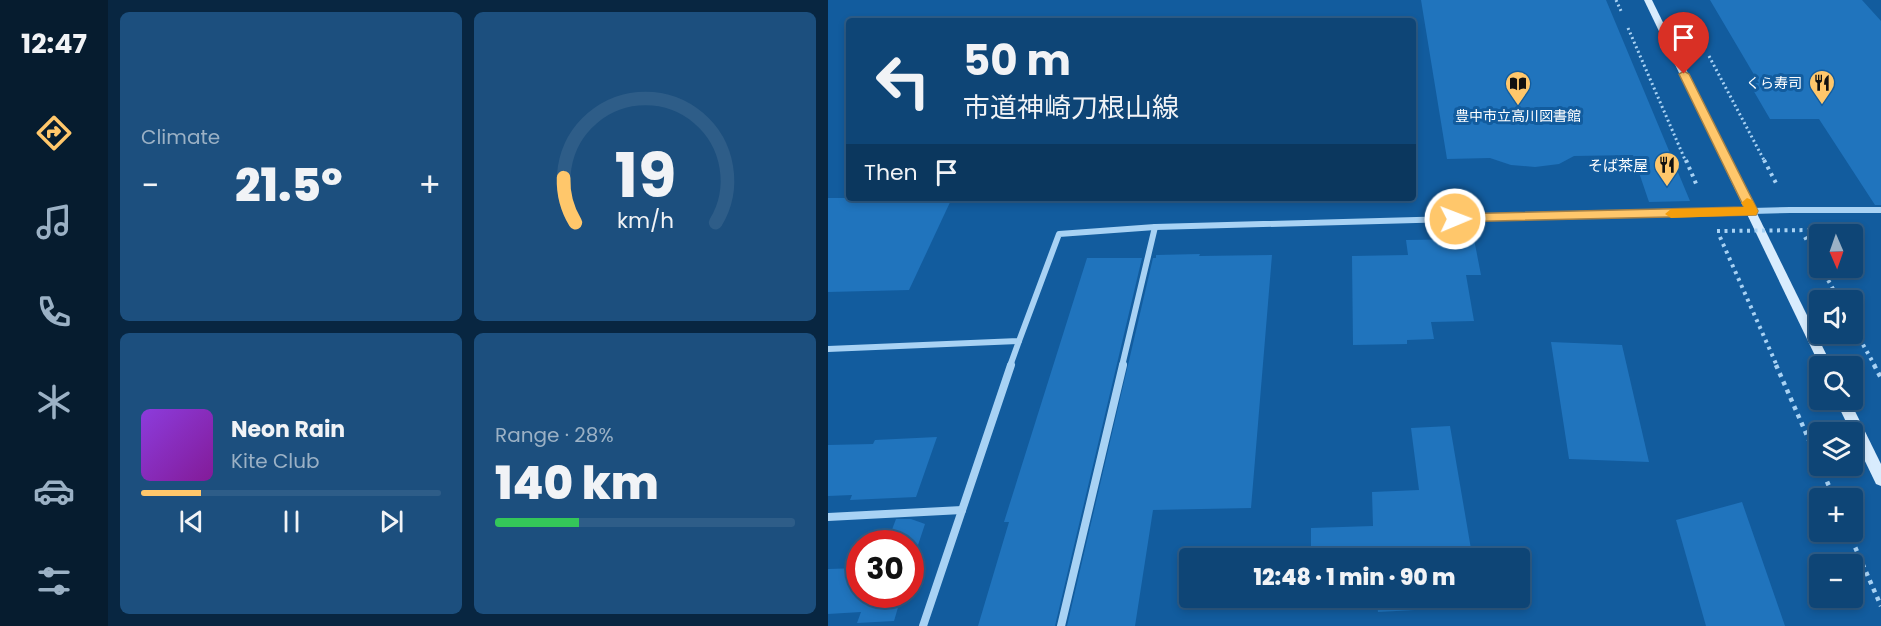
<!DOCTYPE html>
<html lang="en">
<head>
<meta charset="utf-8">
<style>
	body { margin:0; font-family:Poppins,"Noto Sans JP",sans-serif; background:#1c4f7e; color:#f1f3f6; height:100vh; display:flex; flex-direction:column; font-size:22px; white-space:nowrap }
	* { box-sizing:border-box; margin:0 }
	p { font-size:20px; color:#9bb1c5 }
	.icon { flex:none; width:33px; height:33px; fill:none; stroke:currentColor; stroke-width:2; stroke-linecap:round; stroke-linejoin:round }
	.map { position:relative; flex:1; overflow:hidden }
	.side { display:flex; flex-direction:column; gap:12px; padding:12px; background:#082641; width:720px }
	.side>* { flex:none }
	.top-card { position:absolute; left:18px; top:18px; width:570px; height:183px; border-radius:6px; box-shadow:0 3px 9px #0003,0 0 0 2px #2e5d88; background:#0e4576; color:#f1f3f6; overflow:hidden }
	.needle { width:39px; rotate:178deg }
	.buttons { position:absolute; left:981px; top:224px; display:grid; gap:12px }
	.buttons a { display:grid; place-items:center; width:54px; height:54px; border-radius:6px; background:#0e4576; box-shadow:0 3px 9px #0003,0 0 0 2px #2e5d88; font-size:30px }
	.speed { position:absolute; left:18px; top:530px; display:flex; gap:12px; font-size:30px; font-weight:700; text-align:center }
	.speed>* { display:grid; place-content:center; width:78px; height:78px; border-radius:50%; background:#0e4576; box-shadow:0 3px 9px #0003,0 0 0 2px #2e5d88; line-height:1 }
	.speed .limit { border:9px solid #d22; background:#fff; color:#111 }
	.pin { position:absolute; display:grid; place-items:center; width:51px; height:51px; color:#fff; margin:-62px -26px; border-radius:50% 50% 50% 0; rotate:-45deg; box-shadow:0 0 6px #0007 }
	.pin .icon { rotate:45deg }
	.me { position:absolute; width:66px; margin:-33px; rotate:89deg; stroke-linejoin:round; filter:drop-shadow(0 0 4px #0008) }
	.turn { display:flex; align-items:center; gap:21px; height:126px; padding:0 18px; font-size:27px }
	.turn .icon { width:78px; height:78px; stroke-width:2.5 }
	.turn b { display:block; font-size:42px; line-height:51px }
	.then { display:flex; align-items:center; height:57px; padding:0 18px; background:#0003; gap:12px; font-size:22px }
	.big { font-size:45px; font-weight:800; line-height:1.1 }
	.side .tile { flex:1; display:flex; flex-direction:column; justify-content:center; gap:9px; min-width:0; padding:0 21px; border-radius:9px; background:#1c4f7e }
	.side .dial { align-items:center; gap:0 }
	.dial svg { height:156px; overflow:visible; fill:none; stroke:#2e5d88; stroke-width:7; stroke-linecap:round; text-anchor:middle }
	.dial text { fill:#f1f3f6; stroke:none }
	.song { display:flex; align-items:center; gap:18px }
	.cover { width:72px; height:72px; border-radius:9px; background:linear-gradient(135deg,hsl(270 70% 55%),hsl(290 70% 35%)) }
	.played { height:6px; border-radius:3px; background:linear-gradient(90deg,#ffc76b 20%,#2e5d88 20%) }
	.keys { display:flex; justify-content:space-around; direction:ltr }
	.heat { display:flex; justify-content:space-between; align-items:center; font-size:33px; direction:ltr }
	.charge { height:9px; border-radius:4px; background:linear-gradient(90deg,#34c759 28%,#2e5d88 0) }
	.side .tiles { flex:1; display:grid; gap:12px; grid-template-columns:repeat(2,1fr) }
	.trip { position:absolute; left:351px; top:548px; width:351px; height:60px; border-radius:6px; background:#0e4576; box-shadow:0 3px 9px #0003,0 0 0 2px #2e5d88; font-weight:800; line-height:60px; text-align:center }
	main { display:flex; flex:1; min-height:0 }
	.menu { display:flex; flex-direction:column; width:108px; justify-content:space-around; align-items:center; background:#061c2f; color:#9bb1c5 }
	.menu .icon { width:42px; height:42px }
	.menu .active { color:#ffc76b }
	.menu b { font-size:27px; color:#f1f3f6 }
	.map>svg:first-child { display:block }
	.building { fill:#2074bd }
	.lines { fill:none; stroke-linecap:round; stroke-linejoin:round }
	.path-far2 { stroke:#a8d2f4; stroke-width:3; stroke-dasharray:2 3; stroke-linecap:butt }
	.path-far1 { stroke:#a8d2f4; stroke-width:4; stroke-dasharray:3 4.5; stroke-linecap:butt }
	.path { stroke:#a8d2f4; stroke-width:4.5; stroke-dasharray:4 5; stroke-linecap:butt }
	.street-far1 { stroke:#a8d2f4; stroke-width:6 }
	.street { stroke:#a8d2f4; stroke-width:8 }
	.secondary { fill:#d8ecfd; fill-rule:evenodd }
	.path-bridge { stroke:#a8d2f4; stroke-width:4; stroke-dasharray:3 4.5; stroke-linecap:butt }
	.route { fill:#ffc76b; stroke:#a68146; stroke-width:1.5 }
	.slow { fill:#f59e0b }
	.labels { text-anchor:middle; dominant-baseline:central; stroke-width:6; stroke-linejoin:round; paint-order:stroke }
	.far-poi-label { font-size:14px; fill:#fff; stroke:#125c9e; text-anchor:end }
	.poi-label { font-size:15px; fill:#fff; stroke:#125c9e; text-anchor:end }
</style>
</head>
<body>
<main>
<nav class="menu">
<b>12:47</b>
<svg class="icon active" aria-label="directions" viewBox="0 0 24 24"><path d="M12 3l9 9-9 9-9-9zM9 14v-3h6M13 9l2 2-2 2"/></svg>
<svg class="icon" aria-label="music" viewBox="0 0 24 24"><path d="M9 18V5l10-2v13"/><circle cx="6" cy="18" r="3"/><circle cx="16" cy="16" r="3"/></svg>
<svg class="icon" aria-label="phone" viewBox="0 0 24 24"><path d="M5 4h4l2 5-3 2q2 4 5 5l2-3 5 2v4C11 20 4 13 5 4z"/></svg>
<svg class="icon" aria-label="climate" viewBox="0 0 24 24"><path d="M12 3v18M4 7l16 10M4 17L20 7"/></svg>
<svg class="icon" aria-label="car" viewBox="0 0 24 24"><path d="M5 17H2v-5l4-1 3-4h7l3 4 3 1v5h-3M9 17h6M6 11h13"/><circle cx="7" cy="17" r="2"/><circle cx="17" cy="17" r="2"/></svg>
<svg class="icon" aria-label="filters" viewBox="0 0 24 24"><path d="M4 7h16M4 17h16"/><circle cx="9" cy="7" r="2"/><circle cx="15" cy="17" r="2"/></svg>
</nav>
<section class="side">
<div class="tiles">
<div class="tile"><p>Climate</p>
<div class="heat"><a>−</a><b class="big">21.5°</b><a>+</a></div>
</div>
<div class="tile dial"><svg viewBox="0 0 100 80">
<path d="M14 69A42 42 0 1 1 86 69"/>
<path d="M14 69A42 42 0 0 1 8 46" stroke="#ffc76b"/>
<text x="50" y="56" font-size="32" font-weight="700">19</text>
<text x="50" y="72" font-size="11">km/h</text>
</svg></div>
<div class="tile">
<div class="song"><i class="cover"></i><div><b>Neon Rain</b><p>Kite Club</p></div></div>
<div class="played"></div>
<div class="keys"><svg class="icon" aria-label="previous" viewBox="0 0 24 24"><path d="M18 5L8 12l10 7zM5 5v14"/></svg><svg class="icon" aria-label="pause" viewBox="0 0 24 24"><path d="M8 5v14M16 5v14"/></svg><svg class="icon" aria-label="next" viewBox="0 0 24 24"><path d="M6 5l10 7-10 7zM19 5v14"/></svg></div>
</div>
<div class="tile"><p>Range · 28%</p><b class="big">140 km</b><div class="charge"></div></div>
</div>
</section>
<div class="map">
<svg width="1053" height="626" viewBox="0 0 1053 626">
	<rect width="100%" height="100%" fill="#125c9e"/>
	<g class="building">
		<polygon points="593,0 778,0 862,201 821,202 805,155 746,156 731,164 707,167 683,165 662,158 619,159"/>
		<polygon points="882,0 1034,0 1053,21 1053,205 1047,205 991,119 942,119 921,83 931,83"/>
		<polygon points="0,198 124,198 81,290 0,292"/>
		<polygon points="646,239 653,275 638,275 646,321 603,322 606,339 579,340 579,344 525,345 524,256 580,255 578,240"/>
		<polygon points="372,254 371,256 444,255 423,508 325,510 307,626 239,626 325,258 328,258 328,255"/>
		<polygon points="259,258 314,258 227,626 150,626 181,522 176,522"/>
		<polygon points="723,342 794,345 821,462 741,459"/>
		<polygon points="622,426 643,549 582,554 582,558 483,558 483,528 545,526 544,492 591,490 583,428"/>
		<polygon points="109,437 88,497 22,500 24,495 0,496 0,445 45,444 47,440"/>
		<polygon points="914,502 957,626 878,626 848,520"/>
		<polygon points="68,519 83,519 97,524 82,569 82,543 59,543"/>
		<polygon points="32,568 32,594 74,594 66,621 29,623 33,612 0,614 0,569"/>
		<polygon points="483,597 586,597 587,610 550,612 549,605 483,608"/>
	</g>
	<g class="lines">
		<g class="path-far2">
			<polyline points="788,0 794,13"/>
			<polyline points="800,28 858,162"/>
			<polyline points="881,56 937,162"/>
		</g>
		<g class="path-far1">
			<polyline points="858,160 869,186"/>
			<polyline points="936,160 949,185"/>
			<polyline points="892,237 949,366"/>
			<polyline points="977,237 992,264"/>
			<polyline points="993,267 1011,300"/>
			<polyline points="1024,325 1047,366"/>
		</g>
		<g class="path">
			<polyline points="948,365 992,465"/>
			<polyline points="1046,365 1053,378"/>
			<polyline points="992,465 1006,498"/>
			<polyline points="1020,531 1053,606"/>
		</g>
		<g class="street-far1">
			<polyline points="0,349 191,341 231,234 327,227 962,210 1053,210"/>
			<polyline points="182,366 191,341"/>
			<polyline points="294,366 327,227"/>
		</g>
		<g class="street">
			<polyline points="0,517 134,510"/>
			<polyline points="95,626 183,365"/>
			<polyline points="233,626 295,365"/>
		</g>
		<g class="secondary">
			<polygon points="816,0 824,0 1004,366 992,366"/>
			<polygon points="1007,399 1021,399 1053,464 1053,486 1048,484"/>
		</g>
		<polyline class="path-bridge" points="889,231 986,230"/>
	</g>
	<polygon class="route" points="856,71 861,74 930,211 928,215 623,222 623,216 627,214 916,207 851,74"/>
	<polygon class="slow" points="919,198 924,200 930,211 928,215 843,218 837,214 843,209 916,207 913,203"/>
	<defs>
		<symbol id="restaurant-pin" viewBox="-11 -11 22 30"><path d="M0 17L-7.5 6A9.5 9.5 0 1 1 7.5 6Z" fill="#ffc76b" stroke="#125c9e"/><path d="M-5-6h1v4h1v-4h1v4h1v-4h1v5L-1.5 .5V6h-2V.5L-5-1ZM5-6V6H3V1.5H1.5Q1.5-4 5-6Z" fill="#111"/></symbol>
		<symbol id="library-pin" viewBox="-11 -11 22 30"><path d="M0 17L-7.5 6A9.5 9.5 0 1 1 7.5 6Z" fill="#ffc76b" stroke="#125c9e"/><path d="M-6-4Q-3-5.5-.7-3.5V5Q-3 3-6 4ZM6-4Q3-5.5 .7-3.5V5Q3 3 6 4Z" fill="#111"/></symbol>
	</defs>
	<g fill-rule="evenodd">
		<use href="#restaurant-pin" x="979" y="68" width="30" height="40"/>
		<use href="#library-pin" x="675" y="69" width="30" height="40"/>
		<use href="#restaurant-pin" x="824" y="150" width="30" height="40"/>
	</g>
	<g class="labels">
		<g class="far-poi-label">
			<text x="974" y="83">くら寿司</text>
			<text x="690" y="116" text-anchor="middle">豊中市立高川図書館</text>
		</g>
		<g class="poi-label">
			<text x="820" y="165">そば茶屋</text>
		</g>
	</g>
</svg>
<div class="buttons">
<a><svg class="needle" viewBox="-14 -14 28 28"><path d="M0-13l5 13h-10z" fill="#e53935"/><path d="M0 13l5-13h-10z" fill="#9bb1c5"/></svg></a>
<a><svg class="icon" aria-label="sound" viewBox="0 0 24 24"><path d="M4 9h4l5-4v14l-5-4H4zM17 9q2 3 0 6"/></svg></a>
<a><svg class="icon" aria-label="search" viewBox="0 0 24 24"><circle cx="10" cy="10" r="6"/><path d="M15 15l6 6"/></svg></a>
<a><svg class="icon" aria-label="layers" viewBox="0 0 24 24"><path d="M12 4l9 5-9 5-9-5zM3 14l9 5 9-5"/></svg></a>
<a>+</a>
<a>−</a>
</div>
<div class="speed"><div class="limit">30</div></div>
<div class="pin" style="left:856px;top:74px;background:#d93025"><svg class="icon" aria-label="arrive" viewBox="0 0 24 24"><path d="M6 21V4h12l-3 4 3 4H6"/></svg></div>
<svg class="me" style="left:627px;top:219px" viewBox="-20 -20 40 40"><circle r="17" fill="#ffc76b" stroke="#fff" stroke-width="3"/><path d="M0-11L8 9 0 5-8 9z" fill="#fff"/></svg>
<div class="trip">12:48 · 1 min · 90 m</div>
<div class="top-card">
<div class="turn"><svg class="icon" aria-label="left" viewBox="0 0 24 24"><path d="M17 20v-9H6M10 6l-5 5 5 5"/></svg><div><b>50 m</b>市道神崎刀根山線</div></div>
<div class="then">Then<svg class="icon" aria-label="arrive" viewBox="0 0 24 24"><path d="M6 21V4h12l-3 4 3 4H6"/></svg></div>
</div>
</div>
</main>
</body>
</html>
